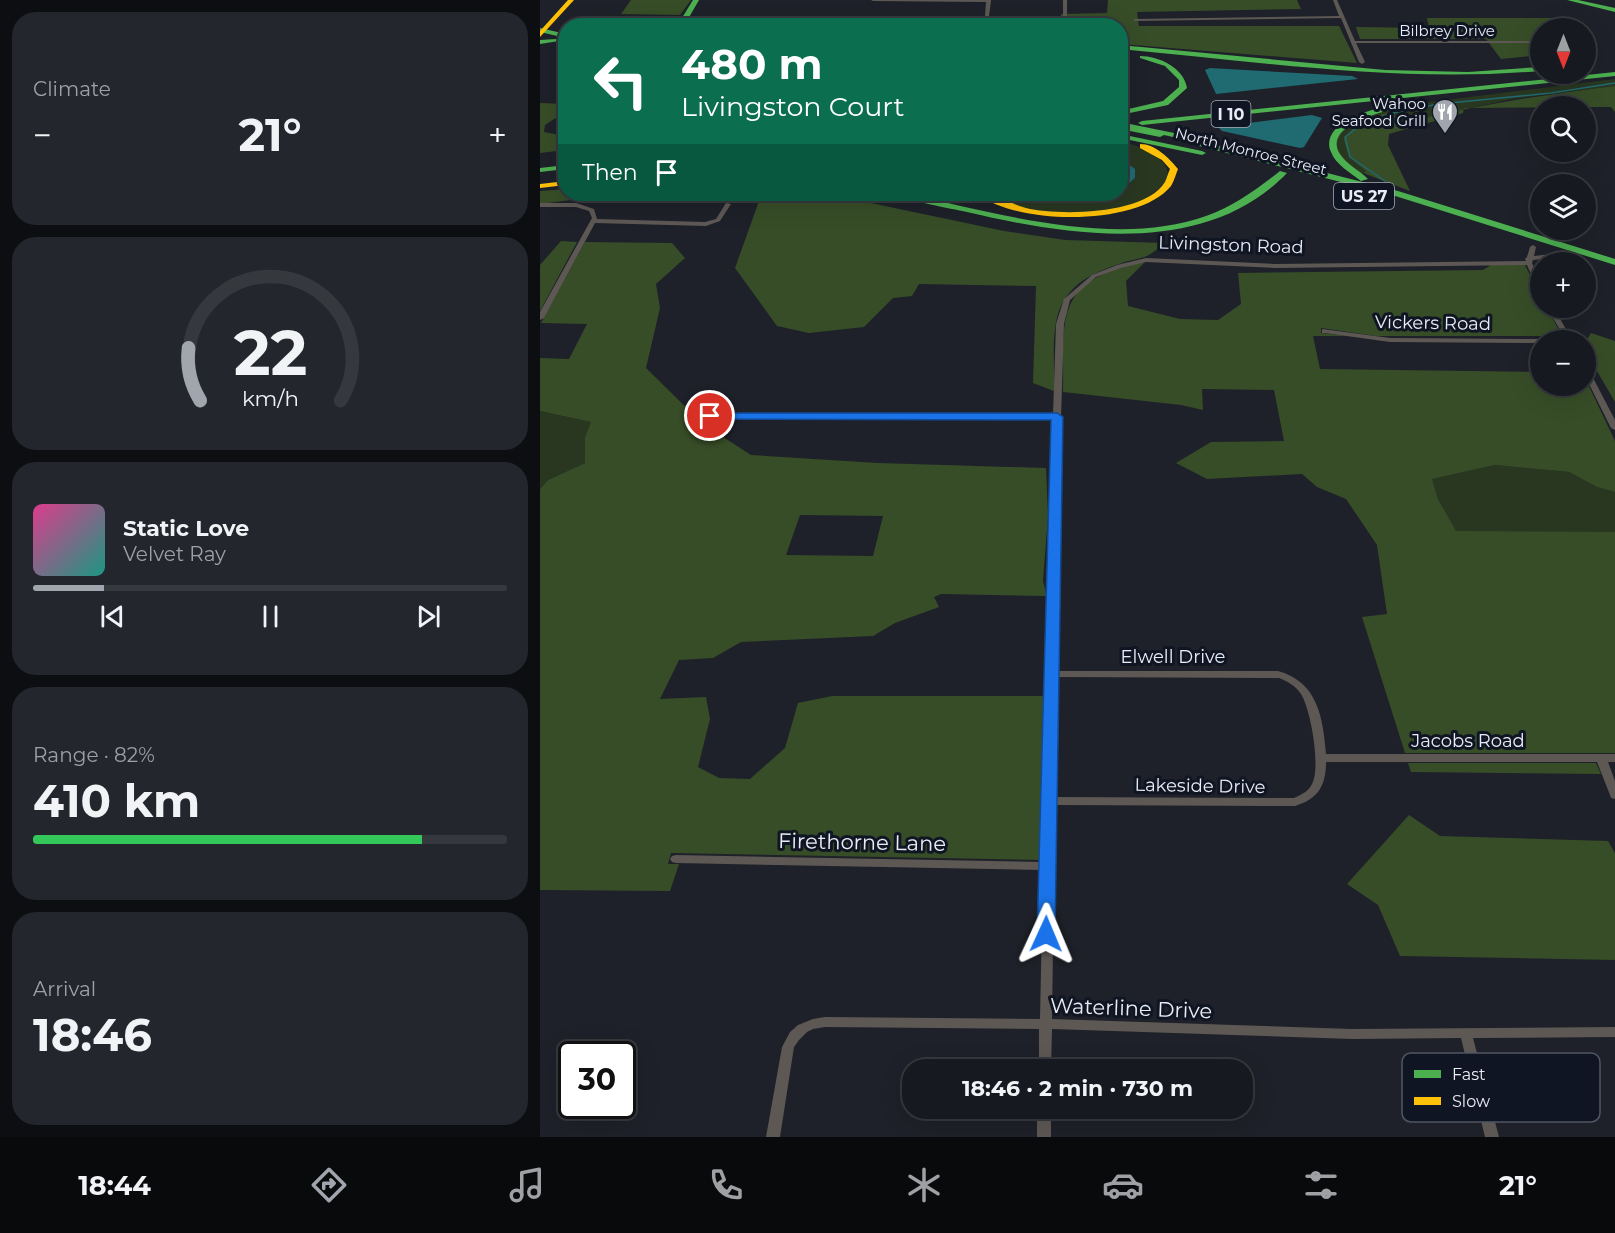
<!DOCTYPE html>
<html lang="en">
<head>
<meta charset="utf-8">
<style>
	body { margin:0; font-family:Montserrat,sans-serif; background:#23262c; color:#f1f3f6; height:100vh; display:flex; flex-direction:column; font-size:22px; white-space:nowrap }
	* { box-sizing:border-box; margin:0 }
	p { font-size:20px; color:#9ea0a4 }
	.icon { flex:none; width:33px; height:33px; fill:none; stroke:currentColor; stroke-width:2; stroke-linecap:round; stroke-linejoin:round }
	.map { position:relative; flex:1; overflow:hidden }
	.sheet { display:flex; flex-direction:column; gap:12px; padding:12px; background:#0c0e11; width:540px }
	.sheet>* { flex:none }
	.hud { position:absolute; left:18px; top:18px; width:570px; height:183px; border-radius:24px; box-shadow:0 6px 24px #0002,0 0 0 2px #35383d; background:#0b6e4f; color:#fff; overflow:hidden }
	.needle { width:39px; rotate:180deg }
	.controls { position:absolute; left:990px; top:18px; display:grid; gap:12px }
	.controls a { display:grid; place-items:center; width:66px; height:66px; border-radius:50%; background:#16191f; box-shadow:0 6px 24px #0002,0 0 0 2px #35383d; font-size:30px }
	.speed { position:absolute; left:18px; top:1041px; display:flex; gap:12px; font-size:30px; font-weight:700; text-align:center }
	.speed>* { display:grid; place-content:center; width:78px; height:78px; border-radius:50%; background:#16191f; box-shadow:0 6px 24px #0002,0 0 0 2px #35383d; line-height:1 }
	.speed .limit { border:3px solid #111; border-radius:9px; background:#fff; color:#111 }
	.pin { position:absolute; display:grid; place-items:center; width:51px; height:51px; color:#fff; margin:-26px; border:3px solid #fff; border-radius:50%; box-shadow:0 2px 6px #0007 }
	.me { position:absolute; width:66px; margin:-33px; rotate:1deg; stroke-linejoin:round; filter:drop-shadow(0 0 4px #0008) }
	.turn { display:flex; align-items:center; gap:21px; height:126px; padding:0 24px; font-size:27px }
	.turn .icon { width:78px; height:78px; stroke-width:2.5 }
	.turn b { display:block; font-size:42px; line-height:51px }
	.then { display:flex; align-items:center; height:57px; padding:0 24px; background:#0003; gap:12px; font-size:22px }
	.big { font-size:45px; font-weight:700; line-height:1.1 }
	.sheet .card { flex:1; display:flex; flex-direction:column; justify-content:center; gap:9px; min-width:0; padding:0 21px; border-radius:24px; background:#23262c }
	.sheet .dial { align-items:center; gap:0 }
	.dial svg { height:156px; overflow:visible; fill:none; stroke:#35383d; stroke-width:7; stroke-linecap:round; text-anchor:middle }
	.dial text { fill:#f1f3f6; stroke:none }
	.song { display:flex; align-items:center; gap:18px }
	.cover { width:72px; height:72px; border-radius:9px; background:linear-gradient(135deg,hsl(330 70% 55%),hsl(170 70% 35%)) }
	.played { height:6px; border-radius:3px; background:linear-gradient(90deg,#a1a5ae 15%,#35383d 15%) }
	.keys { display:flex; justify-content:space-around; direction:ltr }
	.heat { display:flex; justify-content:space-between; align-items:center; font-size:33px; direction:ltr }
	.charge { height:9px; border-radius:4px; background:linear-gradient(90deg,#34c759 82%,#35383d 0) }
	.trip { position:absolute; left:362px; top:1059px; width:351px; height:60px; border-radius:24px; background:#16191f; box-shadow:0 6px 24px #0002,0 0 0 2px #35383d; font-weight:700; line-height:60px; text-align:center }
	.dock { display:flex; height:96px; justify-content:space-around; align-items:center; background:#090a0c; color:#9ea0a4 }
	.dock .icon { width:42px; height:42px }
	.dock .selected { color:#a1a5ae }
	.dock b { font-size:27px; color:#f1f3f6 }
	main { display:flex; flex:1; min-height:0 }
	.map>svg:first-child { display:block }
	.green { fill:#293721 }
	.forest { fill:#374d27; fill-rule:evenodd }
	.water { fill:#206a72 }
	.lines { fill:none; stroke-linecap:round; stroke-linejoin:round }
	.stream { stroke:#206a72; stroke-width:1.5 }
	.street { fill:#5d5854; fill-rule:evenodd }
	.fast { fill:#4caf50; fill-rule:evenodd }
	.slow { fill:#ffc107; fill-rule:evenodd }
	.route { fill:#1a73e8; stroke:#114b97; stroke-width:1.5 }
	.labels { text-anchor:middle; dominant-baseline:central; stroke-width:6; stroke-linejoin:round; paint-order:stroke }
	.far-street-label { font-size:15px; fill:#e8ecf6; stroke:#101523 }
	.far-poi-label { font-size:15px; fill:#e8ecf6; stroke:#101523; text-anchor:end }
	.shield { fill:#101523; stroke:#a7acb7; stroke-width:1.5 }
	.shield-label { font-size:16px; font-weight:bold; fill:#e8ecf6 }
	.street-label { font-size:18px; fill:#e8ecf6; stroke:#101523 }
	.near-street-label { font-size:21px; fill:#e8ecf6; stroke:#101523 }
	.key { fill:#101523; stroke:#515662; stroke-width:1.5 }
	.key-label { font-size:16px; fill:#e8ecf6 }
</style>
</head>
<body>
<main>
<section class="sheet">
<div class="card"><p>Climate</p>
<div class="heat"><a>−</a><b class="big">21°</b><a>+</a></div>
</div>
<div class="card dial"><svg viewBox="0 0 100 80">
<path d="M14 69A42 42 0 1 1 86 69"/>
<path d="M14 69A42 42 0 0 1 8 42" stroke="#a1a5ae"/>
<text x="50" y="56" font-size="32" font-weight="700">22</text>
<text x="50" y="72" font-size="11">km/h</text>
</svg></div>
<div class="card">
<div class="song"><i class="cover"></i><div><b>Static Love</b><p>Velvet Ray</p></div></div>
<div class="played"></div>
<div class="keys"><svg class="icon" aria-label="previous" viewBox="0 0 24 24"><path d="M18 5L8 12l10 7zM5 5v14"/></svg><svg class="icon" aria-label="pause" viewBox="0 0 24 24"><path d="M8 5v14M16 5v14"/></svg><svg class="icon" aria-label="next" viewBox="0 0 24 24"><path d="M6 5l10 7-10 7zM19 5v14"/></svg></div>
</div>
<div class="card"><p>Range · 82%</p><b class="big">410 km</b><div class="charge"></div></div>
<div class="card"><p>Arrival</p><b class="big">18:46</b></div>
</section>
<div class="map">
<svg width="1075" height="1137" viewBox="0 0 1075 1137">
	<rect width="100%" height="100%" fill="#1e2129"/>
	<g class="green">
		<polygon points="1075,79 1075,86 972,99 857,124 853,111 826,171 821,174 798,158 794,138 805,125 857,106"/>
		<path d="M581,141c18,5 53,16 46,41 -8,6 -17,15 -26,19 -45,19 -112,18 -155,-7h28l29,7 57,-2 20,-5 1,-4 14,-12 -14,-20z"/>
		<polygon points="0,411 51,422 45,437 45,463 8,480 0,489"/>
		<polygon points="955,465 1029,472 1057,487 1075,492 1075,532 916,532 898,499 892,479"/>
	</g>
	<g class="forest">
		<polygon points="91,0 151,0 140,15 81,14"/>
		<polygon points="568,0 757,0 761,9 597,12 599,26 799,26 817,63 581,44 580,26 519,26 521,14 567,13"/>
		<polygon points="887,18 1024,18 1033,28 1000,28 1000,55 961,59 946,39 820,39 816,27 889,28"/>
		<path d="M1075,86v26l-4,-5 -147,1 -1,5 -74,21 -1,11 22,46 -47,-18 3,-2 -17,-14 -5,-17c10,-18 30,-23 49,-29l5,13c72,-18 143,-29 217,-38z"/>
		<polygon points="0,103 25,104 25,112 5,125 4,132 25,136 25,150 0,153"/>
		<path d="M25,189l1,5h262l176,37 61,9 99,3c-19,19 -24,13 -48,22 -72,24 -61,63 -62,126l-21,-8 3,-97 -117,-2 -7,12 -19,2 -29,29 -55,6 -32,-7 -42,-58 24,-67 -50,-3 -106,4 -1,-6 -62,8v-13z"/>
		<polygon points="21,241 37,242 0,311 0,265"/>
		<path d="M45,242l87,1 13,15 -29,26 4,24 -14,60 57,56 48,31 127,8 168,5 2,47 -5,66 4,15 -106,-2 -7,3 5,10 -44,16 -22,13 -132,6 -28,16 -34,2 -19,39 46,-2 4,22 -12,48 21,11 31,1 35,-31 13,-45 34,-7h213l-4,164 -370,-7 -3,11h11l-9,27 -130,-1v-401l8,-9 37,-17v-26l6,-15 -51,-11v-53l29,1 18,-35 -46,-1zM260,515l83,1 -10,40 -87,-1z"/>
		<path d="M605,262l-19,19 2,25 52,13 38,1 23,-16 -3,-31 245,-3 8,-5h34l15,30v13h7l15,28h-186l-55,-8v5l28,3h-36l7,33 220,3v14h46v-6l29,61v51l-18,-5 -28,-15 -74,-7 -63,14 6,20 18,32 159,1v221h-210l-43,-136 25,-3 -10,-69 -31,-46 -29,-12 -15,-13 -95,5 -31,-16 35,-21 73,-1 -10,-51 -72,-1 1,21 -22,-5 -118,-13c1,-77 -9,-112 82,-130z"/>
		<polygon points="1051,333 1075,341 1075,402 1046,352 1046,341"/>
		<polygon points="868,763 1056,763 1061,774 871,772"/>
		<polygon points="869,815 900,836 1068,841 1075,853 1075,960 860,956 838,905 807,884"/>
	</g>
	<g class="water">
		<polygon points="670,68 812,76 818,79 676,94 665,70"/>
		<polygon points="772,115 782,118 764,147 760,148 682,131 678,127"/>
		<polygon points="580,158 595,169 595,178 581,190"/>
		<path d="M474,194h99c-31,13 -66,11 -99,0z"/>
	</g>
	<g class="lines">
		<polyline class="stream" points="845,181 810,157 805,137 823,123 857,112 899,104 1011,93 1075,83"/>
		<g class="street">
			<polygon points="331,0 451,0 451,1 449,16 442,22 440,21 445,16 446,2 333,1"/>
			<rect x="523" y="0" width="4" height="26"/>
			<polygon points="793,0 797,0 815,41 1000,41 1000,43 816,43 825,62 822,64 819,62 801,18 595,21 593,20 595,19 799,16"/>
			<polygon points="0,203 36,203 54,209 57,219 165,222 176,219 186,203 191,204 180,221 166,226 55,223 4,318 0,320 0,312 52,218 49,211 36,207 0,207"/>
			<path d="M993,245l3,2 -2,9 27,-3 3,2 -3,2 -28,3 -1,3 8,18v9l-3,-2 -10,-23 -252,3 -129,-6 -25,6 -25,9 -26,23 -6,24 -4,125 -3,222h221c40,11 45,47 48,83h289v8h-7l7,19v18l-4,-1 -1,-3 -13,-33h-271c0,24 -8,37 -31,44l-240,-1 -3,214 300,10 263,-2v10l-142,1 26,99h-14l-24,-99 -109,1 -300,-10 -1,41h-12v-41l-214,-2 -12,2 -6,3 -8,8 -5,7 -14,90h-14l16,-90 8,-15 8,-7 15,-6 12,-2 215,2 3,-149 -367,-7 -4,-1 -2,-3 2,-3 4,-1 367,7 3,-188 7,-255 -343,-1h-3l-1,-2 1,-2 346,1 3,-91 8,-25 28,-24 25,-10 29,-7 129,6 251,-3 -1,-2 2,-2 3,-10zM517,677l222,1c8,3 17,8 22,16 10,16 20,74 11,90 -3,7 -11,11 -18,14l-239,-1z"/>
			<polygon points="1007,308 1014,308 1032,340 1026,340"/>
			<polygon points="782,329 850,338 1000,339 1003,340 1000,340 1000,343 850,342 785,333 782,333"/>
			<polygon points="1046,370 1050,372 1075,420 1075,430 1071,428 1046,378"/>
			<rect x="497" y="1108" width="14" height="29"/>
		</g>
		<g class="fast">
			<polygon points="153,0 159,0 144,26 137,26"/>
			<polygon points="1027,0 1038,0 1075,8 1075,12"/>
			<polygon points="0,28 26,34 26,38 0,32"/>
			<polygon points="0,40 16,39 19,41 0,44"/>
			<path d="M580,45l265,25 83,2 72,-5v4c-140,12 -280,-9 -420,-22z"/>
			<path d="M600,56c19,0 44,12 47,32l-19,17 -48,10v-4l43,-10 16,-14v-7l-14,-14 -25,-8z"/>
			<polygon points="1075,72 1075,76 602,125 598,123 602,121"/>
			<path d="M854,104l4,2 -1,2c-18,5 -74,18 -57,46 7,11 19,16 28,25l-7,2c-10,-8 -25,-16 -30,-29 -12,-30 43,-43 63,-48z"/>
			<polygon points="580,122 644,135 665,142 858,191 1075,259 1075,265 852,195 659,146 642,139 624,135 620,137 580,129"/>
			<polygon points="580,134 662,151 666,153 662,155 580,138"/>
			<polygon points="26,165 26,169 0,172 0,168"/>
			<path d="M740,171l7,2c-82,85 -218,63 -320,39 -17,-4 -57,-10 -70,-18h12c89,20 208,54 297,22 28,-10 51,-27 74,-45z"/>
		</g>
		<g class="slow">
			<polygon points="28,0 34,0 0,37 0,31"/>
			<path d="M600,144c15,0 29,14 38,25 -2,5 -4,12 -7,17 -33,41 -155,39 -193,8 15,-2 32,10 48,14 33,8 119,7 139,-26 2,-4 3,-9 5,-13l-8,-9 -22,-12z"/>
			<polygon points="26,181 26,185 0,188 0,184"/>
		</g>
	</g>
	<polygon class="route" points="165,413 517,413 523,417 515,934 513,939 500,939 497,934 511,420 170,419 165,418"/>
	<defs>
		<symbol id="restaurant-pin" viewBox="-11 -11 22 30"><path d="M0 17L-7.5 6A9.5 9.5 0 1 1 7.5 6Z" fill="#a1a5ae" stroke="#101523"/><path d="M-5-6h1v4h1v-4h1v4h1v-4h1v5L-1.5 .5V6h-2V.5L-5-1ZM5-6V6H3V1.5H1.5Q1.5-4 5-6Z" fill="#fff"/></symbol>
	</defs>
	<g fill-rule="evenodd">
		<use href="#restaurant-pin" x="890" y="97" width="30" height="40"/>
	</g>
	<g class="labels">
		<g class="far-street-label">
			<text x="907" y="30">Bilbrey Drive</text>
			<text transform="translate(711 151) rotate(14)">North Monroe Street</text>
		</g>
		<g class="far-poi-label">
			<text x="886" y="103">Wahoo<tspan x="886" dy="17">Seafood Grill</tspan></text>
		</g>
		<g class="shield">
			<rect x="671.5" y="101" width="39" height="26" rx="4.5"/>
			<rect x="794" y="183" width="60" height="26" rx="4.5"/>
		</g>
		<g class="shield-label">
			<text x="691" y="114">I 10</text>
			<text x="824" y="196">US 27</text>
		</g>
		<g class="street-label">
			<text transform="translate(691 245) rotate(2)">Livingston Road</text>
			<text transform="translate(893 323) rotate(1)">Vickers Road</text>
			<text x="633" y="657">Elwell Drive</text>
			<text x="928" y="741">Jacobs Road</text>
			<text transform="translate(660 786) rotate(1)">Lakeside Drive</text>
		</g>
		<g class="near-street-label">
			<text transform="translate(322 842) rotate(1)">Firethorne Lane</text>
			<text transform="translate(591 1008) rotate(2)">Waterline Drive</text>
		</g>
	</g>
	<rect x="862" y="1053" width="198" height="69" rx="9" class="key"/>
	<rect x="874" y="1070" width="27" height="8" fill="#4caf50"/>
	<rect x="874" y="1097" width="27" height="8" fill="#ffc107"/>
	<g class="key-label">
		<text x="912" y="1080">Fast</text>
		<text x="912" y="1107">Slow</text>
	</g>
</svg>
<div class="controls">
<a><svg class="needle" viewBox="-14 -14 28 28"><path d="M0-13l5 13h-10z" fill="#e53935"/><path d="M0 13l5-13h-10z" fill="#9ea0a4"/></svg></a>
<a><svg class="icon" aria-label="search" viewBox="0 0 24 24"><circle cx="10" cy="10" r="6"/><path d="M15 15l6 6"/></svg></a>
<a><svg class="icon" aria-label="layers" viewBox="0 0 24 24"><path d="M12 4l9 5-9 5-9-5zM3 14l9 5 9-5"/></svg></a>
<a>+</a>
<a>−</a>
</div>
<div class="speed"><div class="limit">30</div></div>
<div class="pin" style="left:170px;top:416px;background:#d93025"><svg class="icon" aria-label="arrive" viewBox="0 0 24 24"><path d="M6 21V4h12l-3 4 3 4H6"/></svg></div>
<svg class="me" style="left:506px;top:934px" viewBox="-20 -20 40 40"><path d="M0-17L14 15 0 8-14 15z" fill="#1a73e8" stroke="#fff" stroke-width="4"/></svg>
<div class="trip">18:46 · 2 min · 730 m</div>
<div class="hud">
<div class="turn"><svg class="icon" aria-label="left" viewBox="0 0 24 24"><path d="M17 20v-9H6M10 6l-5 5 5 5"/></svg><div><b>480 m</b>Livingston Court</div></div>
<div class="then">Then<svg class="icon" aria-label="arrive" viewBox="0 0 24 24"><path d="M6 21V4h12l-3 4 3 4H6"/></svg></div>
</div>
</div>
</main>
<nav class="dock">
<b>18:44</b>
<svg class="icon selected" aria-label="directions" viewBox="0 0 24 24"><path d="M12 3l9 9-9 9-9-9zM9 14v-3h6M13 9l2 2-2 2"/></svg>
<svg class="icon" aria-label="music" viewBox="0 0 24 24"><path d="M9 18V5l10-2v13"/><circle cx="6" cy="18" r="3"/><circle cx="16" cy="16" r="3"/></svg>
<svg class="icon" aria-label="phone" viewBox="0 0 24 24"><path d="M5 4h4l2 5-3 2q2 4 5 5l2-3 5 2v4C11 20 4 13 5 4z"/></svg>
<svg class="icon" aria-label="climate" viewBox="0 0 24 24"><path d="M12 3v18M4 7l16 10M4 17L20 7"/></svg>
<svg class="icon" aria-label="car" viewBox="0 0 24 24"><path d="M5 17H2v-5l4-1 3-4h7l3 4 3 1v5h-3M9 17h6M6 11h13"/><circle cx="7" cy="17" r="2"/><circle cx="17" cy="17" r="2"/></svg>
<svg class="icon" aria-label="filters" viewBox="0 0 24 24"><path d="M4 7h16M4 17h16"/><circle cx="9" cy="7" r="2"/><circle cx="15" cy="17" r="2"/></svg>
<b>21°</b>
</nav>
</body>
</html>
